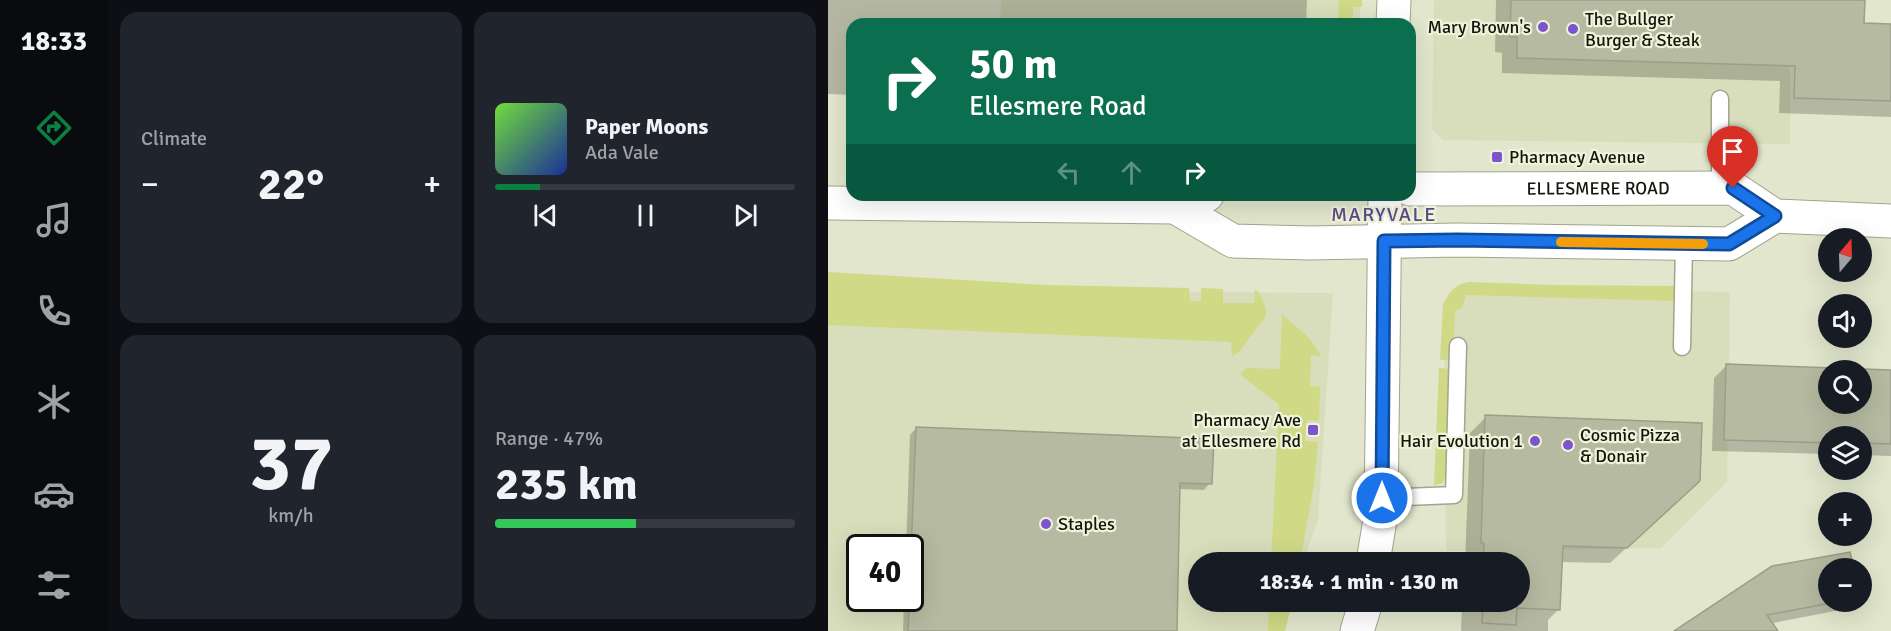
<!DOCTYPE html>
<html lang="en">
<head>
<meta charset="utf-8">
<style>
	body { margin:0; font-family:Signika,sans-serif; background:#20242c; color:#f1f3f6; height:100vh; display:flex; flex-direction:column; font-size:22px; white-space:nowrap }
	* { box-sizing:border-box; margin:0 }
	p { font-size:20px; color:#9ea1a6 }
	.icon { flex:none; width:33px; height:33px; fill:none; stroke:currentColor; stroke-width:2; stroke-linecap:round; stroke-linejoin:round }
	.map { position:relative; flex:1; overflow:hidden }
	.drawer { display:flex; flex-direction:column; gap:12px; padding:12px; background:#0d0f14; width:720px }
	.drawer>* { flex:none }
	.hud { position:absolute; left:18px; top:18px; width:570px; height:183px; border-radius:18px; box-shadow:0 6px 24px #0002; background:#0b6e4f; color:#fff; overflow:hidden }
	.needle { width:39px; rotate:19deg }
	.tools { position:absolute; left:990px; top:228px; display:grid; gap:12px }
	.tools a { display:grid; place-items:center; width:54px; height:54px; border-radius:50%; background:#171b24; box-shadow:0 6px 24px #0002; font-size:30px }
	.speed { position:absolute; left:18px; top:534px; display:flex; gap:12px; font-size:30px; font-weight:700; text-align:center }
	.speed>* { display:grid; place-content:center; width:78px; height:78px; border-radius:50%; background:#171b24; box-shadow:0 6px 24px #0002; line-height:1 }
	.speed .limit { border:3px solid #111; border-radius:9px; background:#fff; color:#111 }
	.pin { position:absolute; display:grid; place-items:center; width:51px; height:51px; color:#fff; margin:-62px -26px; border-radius:50% 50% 50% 0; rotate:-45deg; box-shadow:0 0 6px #0007 }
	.pin .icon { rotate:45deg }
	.me { position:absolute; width:66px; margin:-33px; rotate:0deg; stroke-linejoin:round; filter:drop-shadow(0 0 4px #0008) }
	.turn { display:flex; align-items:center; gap:21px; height:126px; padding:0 24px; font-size:27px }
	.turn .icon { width:78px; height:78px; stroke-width:2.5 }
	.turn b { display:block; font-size:42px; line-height:51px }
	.lanes { display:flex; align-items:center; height:57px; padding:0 24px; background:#0003; justify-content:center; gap:30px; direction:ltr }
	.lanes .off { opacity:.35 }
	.big { font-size:45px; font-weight:800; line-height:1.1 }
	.drawer .card { flex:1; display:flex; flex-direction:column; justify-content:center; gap:9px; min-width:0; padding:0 21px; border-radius:18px; background:#20242c }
	.drawer .dial { align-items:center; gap:0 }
	.dial b { font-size:78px; line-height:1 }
	.song { display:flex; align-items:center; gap:18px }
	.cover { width:72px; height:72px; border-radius:9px; background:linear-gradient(135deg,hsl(100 70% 55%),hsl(230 70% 35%)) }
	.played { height:6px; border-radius:3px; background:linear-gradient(90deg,#0b8043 15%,#363941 15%) }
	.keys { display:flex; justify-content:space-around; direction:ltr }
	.heat { display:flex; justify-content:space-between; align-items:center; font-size:33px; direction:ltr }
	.charge { height:9px; border-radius:4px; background:linear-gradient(90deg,#34c759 47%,#363941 0) }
	.drawer .tiles { flex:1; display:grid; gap:12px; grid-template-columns:repeat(2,1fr) }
	.trip { position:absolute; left:360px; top:552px; width:342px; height:60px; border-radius:30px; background:#171b24; box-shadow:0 6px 24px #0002; font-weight:800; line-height:60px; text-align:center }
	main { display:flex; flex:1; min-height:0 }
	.menu { display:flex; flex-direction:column; width:108px; justify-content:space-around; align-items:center; background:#090b0e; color:#9ea1a6 }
	.menu .icon { width:42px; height:42px }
	.menu .current { color:#0b8043 }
	.menu b { font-size:27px; color:#f1f3f6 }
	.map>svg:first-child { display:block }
	.built { fill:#d8debc; fill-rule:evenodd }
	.green { fill:#cfd986 }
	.shadow { fill:#0003; fill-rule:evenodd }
	.building { fill:#b6baa1; stroke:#9c9f87; stroke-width:1.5; fill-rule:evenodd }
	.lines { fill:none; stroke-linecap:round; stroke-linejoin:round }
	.service-casing { stroke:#a1a58c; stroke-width:19 }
	.minor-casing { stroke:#a1a58c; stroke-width:35 }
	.tertiary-casing { stroke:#a1a58c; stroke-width:35 }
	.secondary-casing { stroke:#a1a58c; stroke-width:35 }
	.service { stroke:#fff; stroke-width:16 }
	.minor { stroke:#fff; stroke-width:33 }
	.tertiary { stroke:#fff; stroke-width:33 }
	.secondary { stroke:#fff; stroke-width:33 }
	.route-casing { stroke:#114b97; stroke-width:15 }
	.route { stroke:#1a73e8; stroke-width:10 }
	.slow { stroke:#f59e0b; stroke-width:10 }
	.poi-dot { fill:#7b54ce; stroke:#eff3d9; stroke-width:2 }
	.labels { text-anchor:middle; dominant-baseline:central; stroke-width:4.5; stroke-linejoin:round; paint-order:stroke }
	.poi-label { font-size:18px; fill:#14150c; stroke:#eff3d9; text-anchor:start }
	.street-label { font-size:18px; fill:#14150c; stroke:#eff3d9 }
	.neighbourhood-label { font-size:20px; letter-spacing:1.5px; fill:#5b4a89; stroke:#eff3d9 }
</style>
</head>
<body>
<main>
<nav class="menu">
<b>18:33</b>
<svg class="icon current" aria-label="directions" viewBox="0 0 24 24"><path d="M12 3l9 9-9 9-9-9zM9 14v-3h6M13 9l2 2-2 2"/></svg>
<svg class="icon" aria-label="music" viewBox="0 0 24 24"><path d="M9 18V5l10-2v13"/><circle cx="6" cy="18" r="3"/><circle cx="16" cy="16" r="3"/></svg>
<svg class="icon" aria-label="phone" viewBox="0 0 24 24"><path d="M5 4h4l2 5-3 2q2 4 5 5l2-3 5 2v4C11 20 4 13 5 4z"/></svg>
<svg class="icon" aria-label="climate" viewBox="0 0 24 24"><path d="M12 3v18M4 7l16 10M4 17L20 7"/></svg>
<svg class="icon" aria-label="car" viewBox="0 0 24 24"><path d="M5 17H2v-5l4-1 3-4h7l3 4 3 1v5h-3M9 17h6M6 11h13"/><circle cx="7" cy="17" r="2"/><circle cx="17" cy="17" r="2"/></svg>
<svg class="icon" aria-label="filters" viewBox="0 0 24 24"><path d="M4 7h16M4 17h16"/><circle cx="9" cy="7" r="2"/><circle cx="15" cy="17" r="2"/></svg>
</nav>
<section class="drawer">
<div class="tiles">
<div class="card"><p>Climate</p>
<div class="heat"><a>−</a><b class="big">22°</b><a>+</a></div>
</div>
<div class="card">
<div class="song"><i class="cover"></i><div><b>Paper Moons</b><p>Ada Vale</p></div></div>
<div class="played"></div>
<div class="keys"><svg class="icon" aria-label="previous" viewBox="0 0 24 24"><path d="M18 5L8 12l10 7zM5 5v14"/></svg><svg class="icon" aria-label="pause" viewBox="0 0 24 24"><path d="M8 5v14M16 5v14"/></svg><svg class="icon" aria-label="next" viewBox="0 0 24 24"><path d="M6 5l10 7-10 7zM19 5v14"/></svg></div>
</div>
<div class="card dial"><b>37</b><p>km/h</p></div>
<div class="card"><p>Range · 47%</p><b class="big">235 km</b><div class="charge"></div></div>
</div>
</section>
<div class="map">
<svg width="1063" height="631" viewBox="0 0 1063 631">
	<rect width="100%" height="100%" fill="#e1e6cc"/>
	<g class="built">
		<polygon points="173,0 532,0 532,24 172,24"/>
		<polygon points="606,0 962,0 962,144 615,140 604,129"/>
		<polygon points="638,286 902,292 899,482 833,548 618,551 616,302"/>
		<path d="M0,289l505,4 -15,227 -15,42h-105v40h92l-11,29h-451zM32,548h50v50h-50z"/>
	</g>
	<g class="green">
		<polygon points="511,0 534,0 534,7 525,7 525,24 510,24"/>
		<path d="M0,272l219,13 142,3 1,13h11v-13l22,1v14h31l1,-14c6,6 12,18 11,27l-27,36 -7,4 -1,-14 -403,-17z"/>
		<path d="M641,282l82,3 122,1 6,6 1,9 -214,-6 -4,13 -7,3 -2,49h-13l3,-55c5,-12 12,-21 26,-23z"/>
		<polygon points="454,314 482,339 493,356 483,355 482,386 492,387 491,421 479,420 477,441 490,442 486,485 472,562 443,562 451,405 412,374 418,368 452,369"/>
		<polygon points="611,368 624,369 617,476 615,483 606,485"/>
		<polygon points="441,602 464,602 457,631 440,631"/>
	</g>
	<g class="shadow">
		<polygon points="0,0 479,0 478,24 24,24 24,95 0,94"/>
		<polygon points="668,0 1035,0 1034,25 1063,26 1063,117 951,113 952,81 674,73 674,53 667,52"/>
		<path d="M898,366l165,5v85l-29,-1v-19h-34v18l-116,-3 2,-73zM1000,370h34v34h-34z"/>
		<polygon points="658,417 871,481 782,563 732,562 731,609 720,620 720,631 633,631 634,602 692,602 692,562 637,562 642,433"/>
		<polygon points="88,428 382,483 376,490 351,489 347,631 75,631 76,598 82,598 82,548 78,548 82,435"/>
		<polygon points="1021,553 1024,568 1000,568 1000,602 1024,602 1017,609 940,624 933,631 850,631"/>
	</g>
	<g class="building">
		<polygon points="683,0 1037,0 1036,23 1063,24 1063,101 966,98 967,66 689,58 689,37 682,37"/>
		<path d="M898,364l165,6v74l-29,-1v-7h-34v7l-104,-3zM1000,370h34v34h-34z"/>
		<polygon points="657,415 874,423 872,481 799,548 735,546 732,610 689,608 688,625 654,623 655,607 653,607 653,602 692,602 692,562 655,562 656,543 653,543"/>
		<polygon points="88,427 386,439 384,484 352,483 349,631 80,631"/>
		<polygon points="1022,552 1026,568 1000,568 1000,602 1008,602 939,615 950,631 846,631 944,566"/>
	</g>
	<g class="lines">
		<defs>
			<g id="service">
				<polyline points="892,99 892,188"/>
				<polyline points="854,347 856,244"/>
				<polyline points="553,498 626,495 630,346"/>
			</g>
			<polyline id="minor" points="565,24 566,0"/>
			<g id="tertiary">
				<polyline points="545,562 553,514 557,195"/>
				<polyline points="529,631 538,602"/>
			</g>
			<g id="secondary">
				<path id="s1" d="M582,189l323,-1 42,28 116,5"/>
				<polyline points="0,203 347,207 379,195"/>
				<polyline points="347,207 405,241 483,243 629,240 901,244 947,216"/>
			</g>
		</defs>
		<use href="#service" class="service-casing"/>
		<use href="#minor" class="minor-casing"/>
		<use href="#tertiary" class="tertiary-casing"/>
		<use href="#secondary" class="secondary-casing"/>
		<use href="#service" class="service"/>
		<use href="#minor" class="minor"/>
		<use href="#tertiary" class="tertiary"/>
		<use href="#secondary" class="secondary"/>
	</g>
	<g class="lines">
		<defs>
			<polyline id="route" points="554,498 556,241 629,240 901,244 947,216 905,188"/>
		</defs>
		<use href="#route" class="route-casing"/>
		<use href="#route" class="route"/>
		<polyline class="slow" points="733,242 875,244"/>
	</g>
	<g class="poi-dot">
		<circle cx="715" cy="27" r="6"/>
		<circle cx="745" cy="29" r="6"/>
		<rect x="663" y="151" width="12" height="12" rx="3"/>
		<rect x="479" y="424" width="12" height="12" rx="3"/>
		<circle cx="707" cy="441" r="6"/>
		<circle cx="740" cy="445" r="6"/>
		<circle cx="218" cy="524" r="6"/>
	</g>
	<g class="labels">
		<g class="poi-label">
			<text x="757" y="19">The Bullger<tspan x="757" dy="21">Burger &amp; Steak</tspan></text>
			<text x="703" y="27" text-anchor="end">Mary Brown's</text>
			<text x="681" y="157">Pharmacy Avenue</text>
			<text x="473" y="420" text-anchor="end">Pharmacy Ave<tspan x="473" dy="21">at Ellesmere Rd</tspan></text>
			<text x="752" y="435">Cosmic Pizza<tspan x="752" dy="21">&amp; Donair</tspan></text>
			<text x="695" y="441" text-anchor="end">Hair Evolution 1</text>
			<text x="230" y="524">Staples</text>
		</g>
		<g class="street-label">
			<text stroke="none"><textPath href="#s1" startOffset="188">ELLESMERE ROAD</textPath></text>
		</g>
		<g class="neighbourhood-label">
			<text x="556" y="214">MARYVALE</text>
		</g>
	</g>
</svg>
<div class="tools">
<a><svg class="needle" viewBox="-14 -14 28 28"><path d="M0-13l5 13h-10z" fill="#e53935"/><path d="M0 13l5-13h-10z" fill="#9ea1a6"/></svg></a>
<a><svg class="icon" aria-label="sound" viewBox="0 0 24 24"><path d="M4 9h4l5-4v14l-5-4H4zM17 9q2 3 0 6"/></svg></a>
<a><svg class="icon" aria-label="search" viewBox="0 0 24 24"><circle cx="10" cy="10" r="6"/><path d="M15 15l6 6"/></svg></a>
<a><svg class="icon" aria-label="layers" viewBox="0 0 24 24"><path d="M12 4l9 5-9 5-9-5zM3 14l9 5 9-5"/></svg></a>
<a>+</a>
<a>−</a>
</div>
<div class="speed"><div class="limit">40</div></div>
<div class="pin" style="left:905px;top:188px;background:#d93025"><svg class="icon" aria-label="arrive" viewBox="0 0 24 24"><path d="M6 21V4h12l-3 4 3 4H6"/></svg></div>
<svg class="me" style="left:554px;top:498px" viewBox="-20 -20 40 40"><circle r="17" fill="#1a73e8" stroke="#fff" stroke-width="3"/><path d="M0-11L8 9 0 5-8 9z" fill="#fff"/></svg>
<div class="trip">18:34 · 1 min · 130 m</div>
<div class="hud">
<div class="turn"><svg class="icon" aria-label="right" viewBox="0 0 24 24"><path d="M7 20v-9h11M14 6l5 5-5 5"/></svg><div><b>50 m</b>Ellesmere Road</div></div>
<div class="lanes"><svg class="icon off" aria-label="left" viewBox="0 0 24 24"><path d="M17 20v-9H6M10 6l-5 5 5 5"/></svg><svg class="icon off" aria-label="ahead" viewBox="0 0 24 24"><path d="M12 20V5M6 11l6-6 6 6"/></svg><svg class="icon" aria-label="right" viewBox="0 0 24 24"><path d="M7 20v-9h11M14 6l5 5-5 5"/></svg></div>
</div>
</div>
</main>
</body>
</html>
